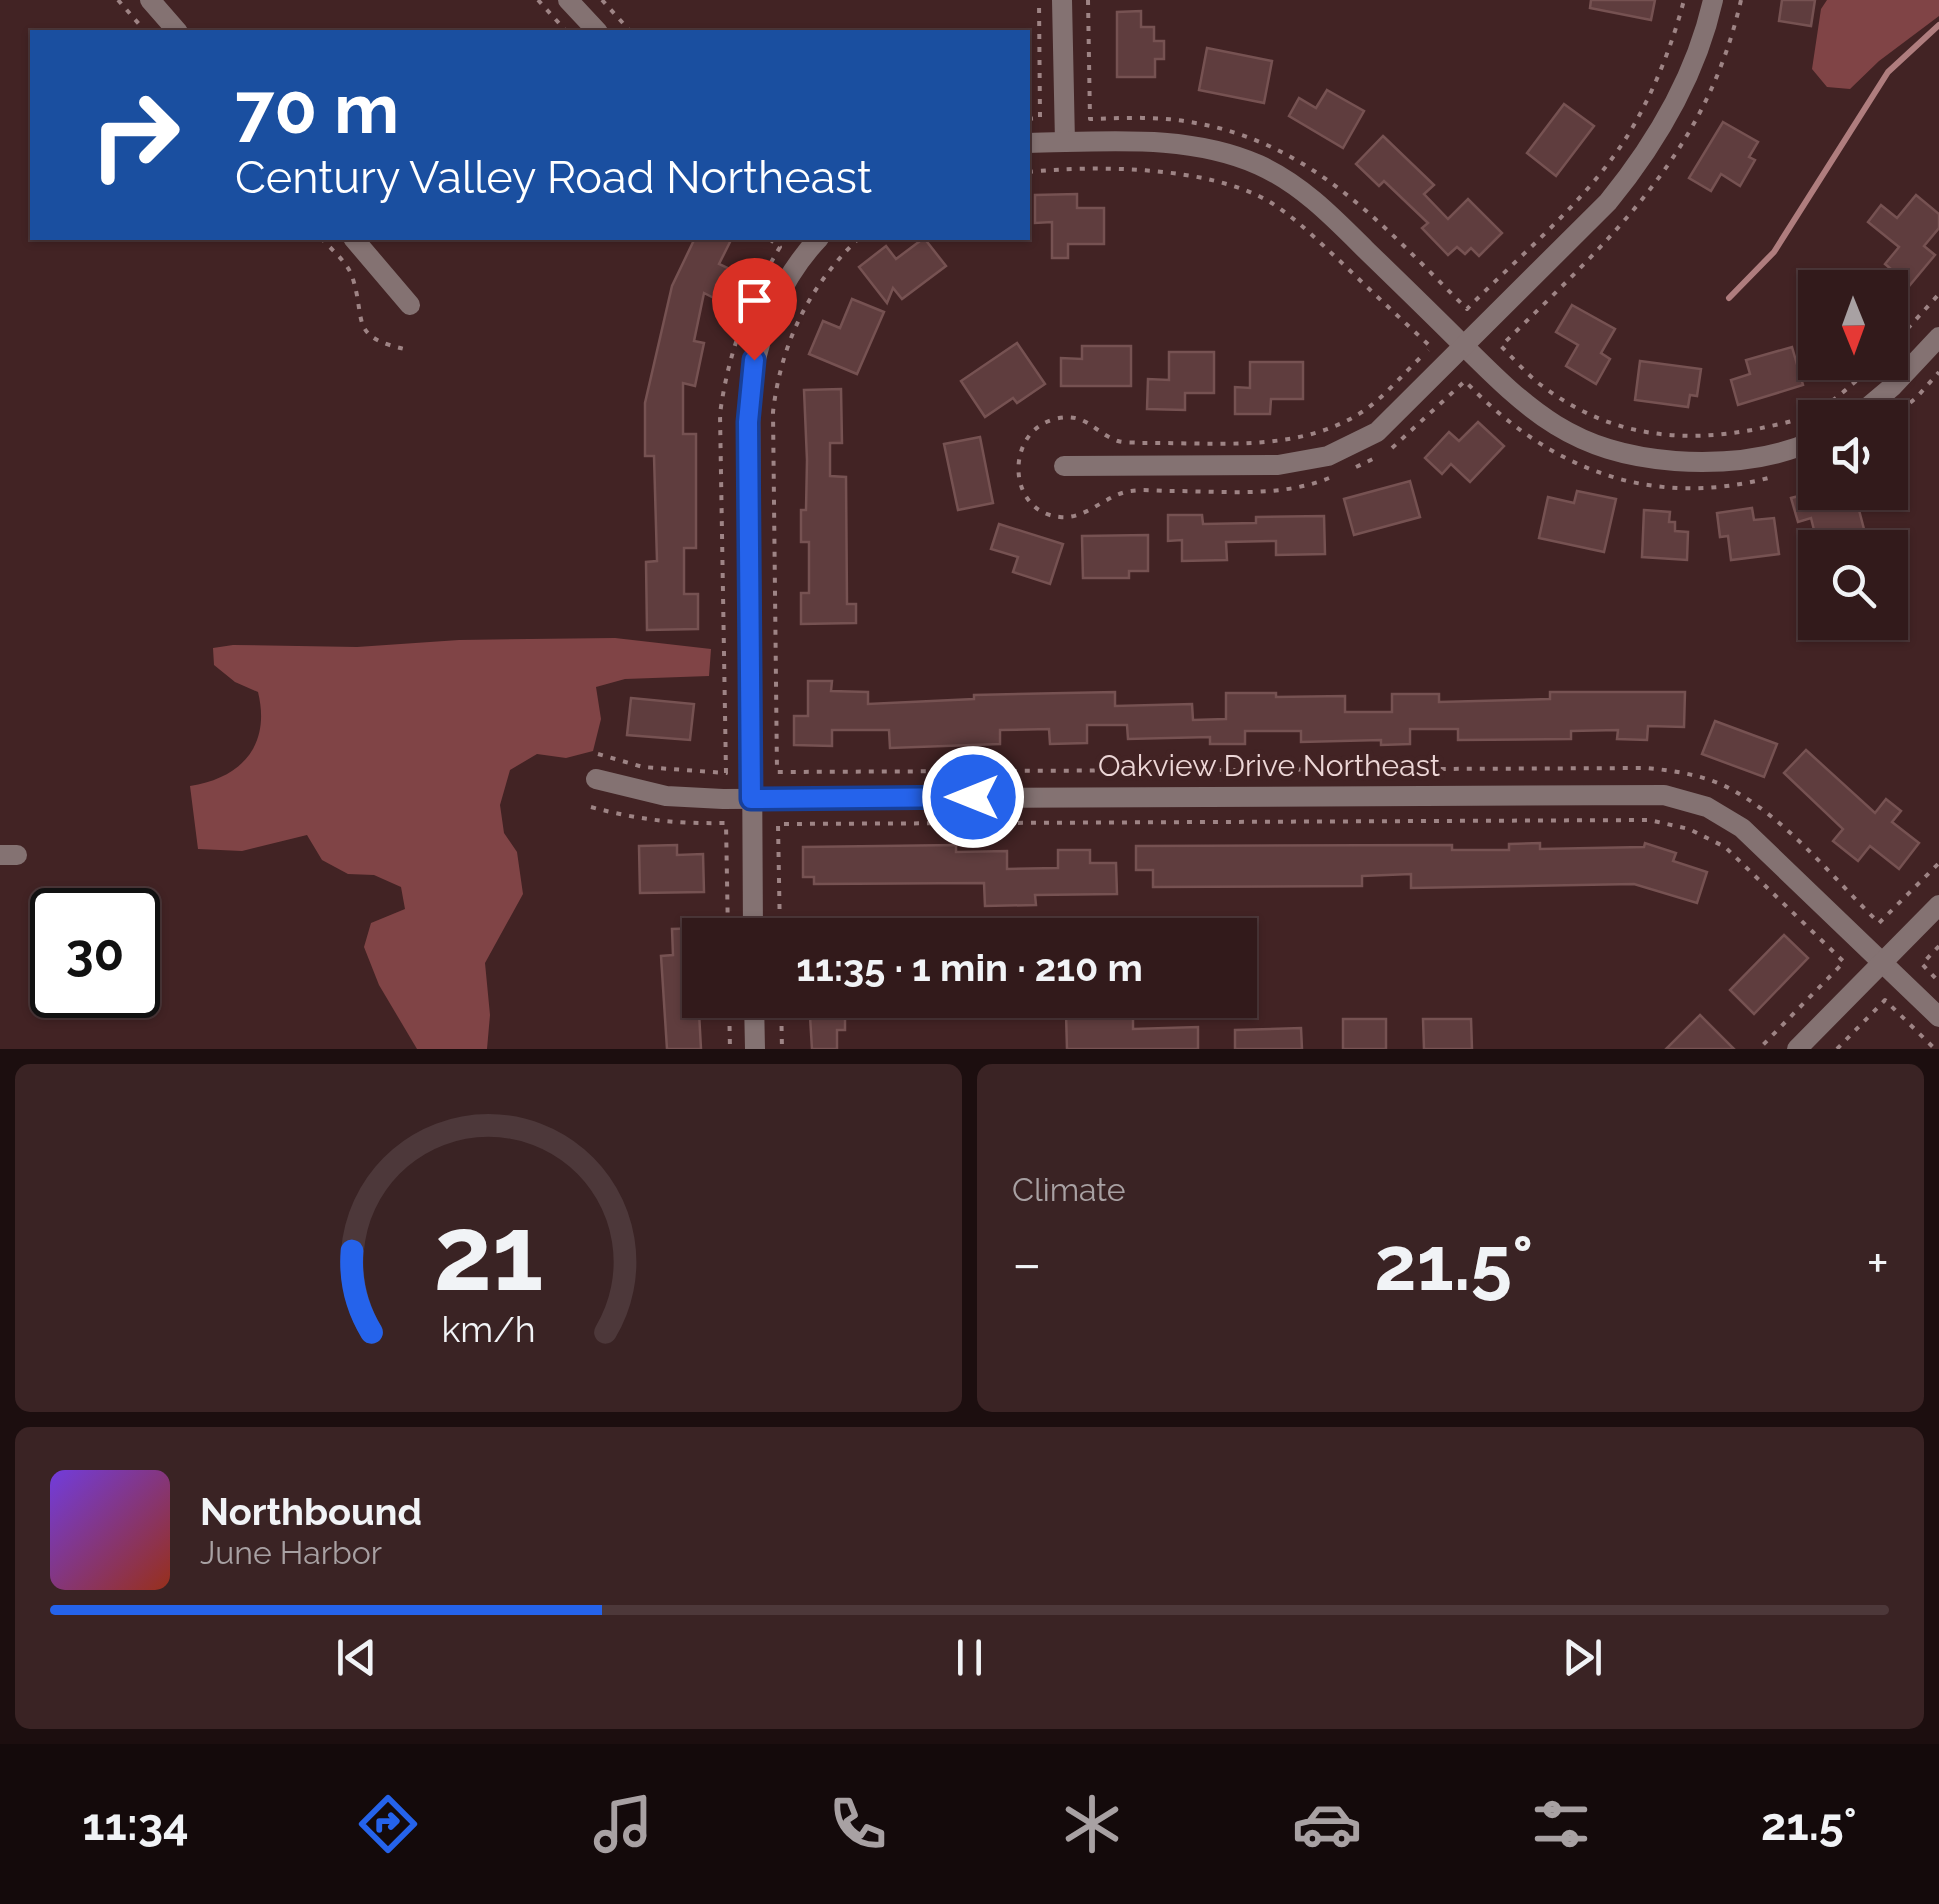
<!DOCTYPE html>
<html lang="en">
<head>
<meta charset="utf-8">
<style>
	body { margin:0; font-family:Raleway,sans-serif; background:#3a2324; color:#f1f3f6; height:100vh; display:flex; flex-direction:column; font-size:38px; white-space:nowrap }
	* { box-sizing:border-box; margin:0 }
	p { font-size:32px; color:#a8a1a3 }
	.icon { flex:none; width:55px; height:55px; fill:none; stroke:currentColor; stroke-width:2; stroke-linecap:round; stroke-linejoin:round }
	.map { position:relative; height:1049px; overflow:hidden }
	.sheet { display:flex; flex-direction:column; gap:15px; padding:15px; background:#1c0e0f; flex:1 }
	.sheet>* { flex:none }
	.guide { position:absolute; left:30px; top:30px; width:1000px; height:210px; border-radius:0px; box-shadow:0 2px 8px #0004,0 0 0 2px #4d383a; background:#1a4fa0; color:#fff; overflow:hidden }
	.needle { width:65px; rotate:179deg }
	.tools { position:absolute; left:1798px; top:270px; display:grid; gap:20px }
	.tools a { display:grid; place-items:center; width:110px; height:110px; border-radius:0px; background:#321a1b; box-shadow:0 2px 8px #0004,0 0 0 2px #4d383a; font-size:50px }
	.speed { position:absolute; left:30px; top:888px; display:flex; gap:20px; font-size:50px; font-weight:700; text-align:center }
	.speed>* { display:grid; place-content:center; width:130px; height:130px; border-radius:50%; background:#321a1b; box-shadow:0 2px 8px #0004,0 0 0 2px #4d383a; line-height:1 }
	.speed .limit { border:5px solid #111; border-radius:15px; background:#fff; color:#111 }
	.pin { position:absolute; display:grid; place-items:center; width:85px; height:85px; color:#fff; margin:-102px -42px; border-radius:50% 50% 50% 0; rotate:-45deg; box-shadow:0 0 10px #0007 }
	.pin .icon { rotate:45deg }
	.me { position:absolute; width:110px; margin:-55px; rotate:270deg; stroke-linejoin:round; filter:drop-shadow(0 0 8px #0008) }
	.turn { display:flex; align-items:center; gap:35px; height:210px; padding:0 40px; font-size:45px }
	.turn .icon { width:130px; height:130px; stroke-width:2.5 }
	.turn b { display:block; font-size:70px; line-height:85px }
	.big { font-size:75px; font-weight:700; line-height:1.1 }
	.sheet .widget { flex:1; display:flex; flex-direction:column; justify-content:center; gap:15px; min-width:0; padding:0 35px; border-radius:15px; background:#3a2324 }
	.sheet .dial { align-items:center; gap:0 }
	.dial svg { height:260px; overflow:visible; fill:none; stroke:#4d383a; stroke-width:7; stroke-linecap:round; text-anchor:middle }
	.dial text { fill:#f1f3f6; stroke:none }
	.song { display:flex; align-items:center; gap:30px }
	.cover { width:120px; height:120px; border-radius:15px; background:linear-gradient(135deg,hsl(260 70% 55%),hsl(10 70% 35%)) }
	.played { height:10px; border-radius:5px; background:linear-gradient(90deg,#2563eb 30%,#4d383a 30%) }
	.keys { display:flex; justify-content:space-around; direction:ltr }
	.heat { display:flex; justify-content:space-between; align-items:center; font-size:55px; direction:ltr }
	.sheet .tiles { flex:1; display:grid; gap:15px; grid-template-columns:1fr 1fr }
	.widget:last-child { grid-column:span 2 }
	.trip { position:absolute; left:682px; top:918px; width:575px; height:100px; border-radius:0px; background:#321a1b; box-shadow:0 2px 8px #0004,0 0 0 2px #4d383a; font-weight:700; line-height:100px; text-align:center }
	.dock { display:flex; height:160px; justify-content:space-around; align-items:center; background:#140a0b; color:#a8a1a3 }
	.dock .icon { width:70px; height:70px }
	.dock .current { color:#2563eb }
	.dock b { font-size:45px; color:#f1f3f6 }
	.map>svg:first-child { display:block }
	.forest { fill:#804446 }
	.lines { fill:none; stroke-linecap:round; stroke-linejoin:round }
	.stream { stroke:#af7d7e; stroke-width:6 }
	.building { fill:#5f3d3e; stroke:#765252; stroke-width:2.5 }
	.path { stroke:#9e8485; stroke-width:4; stroke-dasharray:5 8; stroke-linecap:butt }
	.minor { stroke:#847272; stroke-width:20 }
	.route-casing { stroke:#184099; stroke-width:25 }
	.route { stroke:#2563eb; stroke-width:18 }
	.labels { text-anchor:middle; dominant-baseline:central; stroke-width:10; stroke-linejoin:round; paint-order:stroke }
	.street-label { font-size:30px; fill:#edd7d7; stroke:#422324 }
</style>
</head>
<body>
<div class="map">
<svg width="1939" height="1049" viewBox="0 0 1939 1049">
	<rect width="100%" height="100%" fill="#422324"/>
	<g class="forest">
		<polygon points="1827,0 1939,0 1939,16 1879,61 1850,89 1827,87 1812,69 1821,9"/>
		<path d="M615,638l96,11 -2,27 -84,3 -29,8 5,32 -8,32 -27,7 -29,-4 -27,16 -10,35 4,28 13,19 6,42 -38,69 5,52 -3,34h-70l-38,-64 -15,-38 7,-24 34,-14 -4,-22 -27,-12 -26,-1 -26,-14 -15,-25 -65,16 -44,-2 -8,-63c52,-8 81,-41 68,-94l-23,-10 -21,-17 -1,-17 20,-3 124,2 102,-7z"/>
	</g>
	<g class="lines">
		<polyline class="stream" points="1729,298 1774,252 1888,72 1939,25"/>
	</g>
	<g class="building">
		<polygon points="1591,0 1655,0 1651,20 1590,8"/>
		<polygon points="1782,0 1815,0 1811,26 1779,21"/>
		<polygon points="1141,11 1141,27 1154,27 1154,41 1164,41 1164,59 1155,59 1155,77 1117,77 1117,12"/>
		<polygon points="1207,48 1272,61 1264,103 1199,90"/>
		<polygon points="1327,90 1364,111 1343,148 1289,116 1299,98 1316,108"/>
		<polygon points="1564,104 1594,126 1556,176 1527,153"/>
		<polygon points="1723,122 1758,142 1749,157 1755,160 1740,186 1721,174 1711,191 1689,178"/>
		<polygon points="1383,136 1434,185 1424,194 1448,219 1468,199 1502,233 1479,256 1471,248 1465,254 1457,247 1448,255 1422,228 1428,223 1384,181 1379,186 1356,164"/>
		<polygon points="1077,194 1077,208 1104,208 1104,244 1068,244 1068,258 1052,258 1052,222 1035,223 1035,195"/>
		<polygon points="1916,195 1939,214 1939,228 1924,246 1935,255 1910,285 1885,264 1899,247 1868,222 1881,205 1897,218"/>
		<polygon points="695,238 732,238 719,264 732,270 718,300 704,293 694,341 704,343 695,386 683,383 683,434 696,434 696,548 684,548 684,594 698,594 698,629 647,630 646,562 657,561 654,456 645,456 645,403 672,286"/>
		<polygon points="924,238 946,266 902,299 893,288 887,303 859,267 886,246 896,259"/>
		<polygon points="852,299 884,312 857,374 809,354 823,321 840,328"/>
		<polygon points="1572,305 1615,329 1601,353 1610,359 1596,384 1566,366 1578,345 1556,332"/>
		<polygon points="1017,343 1045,384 1017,403 1013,398 985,417 961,381"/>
		<polygon points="1082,346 1131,346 1131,386 1061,386 1061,358 1082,359"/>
		<polygon points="1792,347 1803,385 1738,405 1731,380 1750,374 1746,360"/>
		<polygon points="1169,352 1214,352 1214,393 1185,393 1185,410 1147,409 1148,379 1169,380"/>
		<polygon points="1640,361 1701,369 1697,396 1690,395 1688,407 1635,400"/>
		<polygon points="1250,362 1303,362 1303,399 1271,399 1270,414 1235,414 1235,387 1250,388"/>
		<polygon points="841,389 842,443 830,443 830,476 846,477 847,604 856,604 856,623 801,624 801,593 809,593 809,542 801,542 801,510 806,510 807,460 804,390"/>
		<polygon points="1478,422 1504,446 1470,482 1451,464 1442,474 1425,458 1449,432 1459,441"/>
		<polygon points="980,437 993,503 958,510 944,444"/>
		<polygon points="1410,481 1420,517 1354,535 1344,499"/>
		<polygon points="1577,491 1616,499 1604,552 1539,538 1548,497 1574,503"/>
		<polygon points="1815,492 1826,492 1828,502 1855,495 1864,529 1817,542 1811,518 1798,522 1791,498"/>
		<polygon points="1752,508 1754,520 1774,518 1779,554 1731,560 1728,536 1720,537 1717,513"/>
		<polygon points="1644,510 1670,512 1669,522 1675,522 1675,531 1688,532 1687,560 1642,557"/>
		<polygon points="1168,515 1202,515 1203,524 1256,523 1256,517 1324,516 1325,554 1276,555 1276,541 1226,542 1227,560 1182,561 1182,540 1168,541"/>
		<polygon points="999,524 1063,544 1050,584 1013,572 1018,557 991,549"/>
		<polygon points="1148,535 1148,571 1129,571 1129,578 1083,578 1082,536"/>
		<polygon points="808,681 832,681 831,691 868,692 868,704 974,699 974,695 1115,692 1115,706 1192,704 1193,720 1226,719 1226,693 1276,693 1276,697 1345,696 1345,712 1392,712 1392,694 1439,694 1439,702 1550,699 1550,692 1685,692 1684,727 1648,726 1647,740 1617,739 1618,730 1571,731 1571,739 1458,740 1458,729 1410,729 1410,744 1381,745 1381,740 1301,742 1301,731 1245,731 1245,744 1210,744 1210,737 1128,739 1127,725 1087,725 1087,743 1050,744 1049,729 1000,730 1000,744 890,748 889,730 832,730 832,746 794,745 794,716 808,716"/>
		<polygon points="631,698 694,704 690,740 627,735"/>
		<polygon points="1715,721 1777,744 1764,777 1702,754"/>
		<polygon points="1806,750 1875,813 1886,799 1901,811 1892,822 1919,843 1899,869 1870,846 1858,861 1833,841 1843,829 1784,773"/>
		<polygon points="1540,843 1540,849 1644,847 1645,843 1676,853 1673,861 1707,872 1697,903 1634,884 1411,888 1411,874 1362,876 1362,886 1153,887 1153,870 1136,870 1136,846 1452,845 1452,850 1509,850 1509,844"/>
		<polygon points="677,845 677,855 703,854 704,892 640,893 639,846"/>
		<polygon points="956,845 956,852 1007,851 1007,869 1058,868 1058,850 1090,850 1090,863 1116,863 1117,894 1035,895 1036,905 985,906 984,883 814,884 814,877 803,877 803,847"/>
		<polygon points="700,928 700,958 696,958 701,1049 667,1049 661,956 673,955 672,929"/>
		<polygon points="1784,935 1808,958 1754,1014 1730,990"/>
		<polygon points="809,1000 845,1000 845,1030 837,1030 837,1049 812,1049"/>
		<polygon points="1066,1013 1133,1013 1133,1029 1198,1027 1198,1049 1067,1049"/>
		<polygon points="1700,1015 1734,1049 1666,1049"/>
		<rect x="1343" y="1019" width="43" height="30"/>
		<polygon points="1423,1019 1471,1019 1472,1049 1424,1049"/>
		<polygon points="1301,1028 1302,1049 1235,1049 1235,1030"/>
	</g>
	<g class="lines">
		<g class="path">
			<polyline points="118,0 146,32"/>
			<polyline points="538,0 567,32"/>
			<polyline points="602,0 631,32"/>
			<path d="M1088,0l2,119c33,-1 67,-3 100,3 123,20 193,104 277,187 54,-55 120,-108 161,-174 25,-41 44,-89 56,-135"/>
			<path d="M1741,0c-35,155 -132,240 -240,346 14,14 28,31 44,42 65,48 136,56 212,41 17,-4 37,-7 52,-14 24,-12 48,-34 67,-53"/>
			<polyline points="1028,119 1040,118 1039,0"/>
			<path d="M1028,172c69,-7 181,-6 242,30 26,16 49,40 71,60 30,29 60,57 90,85l-3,3"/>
			<path d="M321,238c9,10 26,24 31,38 15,45 -5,61 57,74"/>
			<path d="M859,238c-50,48 -78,105 -86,174l4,360 870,-4c31,3 62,8 89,24 53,30 100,89 143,131l60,-60"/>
			<polyline points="1890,348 1939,294"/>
			<polyline points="1890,419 1916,398 1939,372"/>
			<path d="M1392,448l73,-67c84,88 186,129 307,96"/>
			<polyline points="1356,467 1375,458"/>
			<path d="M1329,478c-49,20 -107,13 -159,13 -13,0 -27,-2 -39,0 -25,3 -45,29 -71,26 -54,-5 -55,-86 -5,-98 31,-8 39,14 63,22 6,2 16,1 23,2 75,-1 159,11 224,-33 20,-14 38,-36 56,-53"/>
			<path d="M598,754l45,13 83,6 -6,-359c8,-61 28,-114 60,-167l-12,-9"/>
			<path d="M591,807c48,13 85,17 135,16l2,112"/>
			<polyline points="780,935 778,824 1649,820 1689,829 1725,847 1844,962 1759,1049"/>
			<polyline points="1939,946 1922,964 1939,982"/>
			<polyline points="729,1000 730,1049"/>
			<polyline points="781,1000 782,1049"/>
			<polyline points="1837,1049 1885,1000 1935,1049"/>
		</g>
		<g class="minor">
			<polyline points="150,0 178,32"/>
			<polyline points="568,0 598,32"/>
			<polyline points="1062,0 1065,142"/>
			<path d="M1028,143c76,-1 159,-10 231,22 42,19 74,52 106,84 33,32 65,63 97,95 68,68 111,109 213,117 47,3 97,-1 140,-21"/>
			<polyline points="353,238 410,305"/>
			<polyline points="1855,418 1893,386 1939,337"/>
			<path d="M1064,466l214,-1 50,-9 49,-24 231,-230c49,-60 88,-126 105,-202"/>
			<polyline points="596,779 666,796 723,799 1664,795 1707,807 1742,828 1939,1017"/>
			<polyline points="0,855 17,855"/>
			<path d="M753,935l-3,-545c8,-56 30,-111 69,-152"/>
			<polyline points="754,1000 755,1049"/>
			<polyline points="1797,1049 1939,905"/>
		</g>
	</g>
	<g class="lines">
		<defs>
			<polyline id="route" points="754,360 748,422 751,799 973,797"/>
		</defs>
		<use href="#route" class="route-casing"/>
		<use href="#route" class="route"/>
	</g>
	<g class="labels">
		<g class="street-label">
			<text x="1269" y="765">Oakview Drive Northeast</text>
		</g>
	</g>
</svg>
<div class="tools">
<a><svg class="needle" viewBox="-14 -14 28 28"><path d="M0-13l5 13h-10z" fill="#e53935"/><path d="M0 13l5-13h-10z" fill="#a8a1a3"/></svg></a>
<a><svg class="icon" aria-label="sound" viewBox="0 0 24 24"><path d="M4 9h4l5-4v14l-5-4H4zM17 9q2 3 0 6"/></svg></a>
<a><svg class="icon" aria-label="search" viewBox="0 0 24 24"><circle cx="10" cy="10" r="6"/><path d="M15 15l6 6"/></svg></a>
</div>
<div class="speed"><div class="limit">30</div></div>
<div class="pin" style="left:754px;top:360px;background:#d93025"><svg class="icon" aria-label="arrive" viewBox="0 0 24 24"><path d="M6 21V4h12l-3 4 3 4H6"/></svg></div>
<svg class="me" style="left:973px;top:797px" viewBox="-20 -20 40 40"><circle r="17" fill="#2563eb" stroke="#fff" stroke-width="3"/><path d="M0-11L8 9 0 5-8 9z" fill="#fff"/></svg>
<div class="trip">11:35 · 1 min · 210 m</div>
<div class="guide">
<div class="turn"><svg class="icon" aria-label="right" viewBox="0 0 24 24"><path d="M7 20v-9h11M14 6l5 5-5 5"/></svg><div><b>70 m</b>Century Valley Road Northeast</div></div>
</div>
</div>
<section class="sheet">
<div class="tiles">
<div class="widget dial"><svg viewBox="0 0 100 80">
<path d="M14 69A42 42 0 1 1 86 69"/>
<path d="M14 69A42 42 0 0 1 8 44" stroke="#2563eb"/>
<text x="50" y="56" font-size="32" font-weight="700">21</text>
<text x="50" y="72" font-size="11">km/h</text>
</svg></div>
<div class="widget"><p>Climate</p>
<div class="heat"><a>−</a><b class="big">21.5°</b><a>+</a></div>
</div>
<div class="widget">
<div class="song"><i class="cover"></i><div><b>Northbound</b><p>June Harbor</p></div></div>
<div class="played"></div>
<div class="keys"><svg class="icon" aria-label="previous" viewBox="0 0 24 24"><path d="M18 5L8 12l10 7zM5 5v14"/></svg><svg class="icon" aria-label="pause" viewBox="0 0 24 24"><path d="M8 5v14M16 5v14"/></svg><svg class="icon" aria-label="next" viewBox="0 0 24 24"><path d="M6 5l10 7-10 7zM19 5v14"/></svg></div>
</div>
</div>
</section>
<nav class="dock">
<b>11:34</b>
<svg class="icon current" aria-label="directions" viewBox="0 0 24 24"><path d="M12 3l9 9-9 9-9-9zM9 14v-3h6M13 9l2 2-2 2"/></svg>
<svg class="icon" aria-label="music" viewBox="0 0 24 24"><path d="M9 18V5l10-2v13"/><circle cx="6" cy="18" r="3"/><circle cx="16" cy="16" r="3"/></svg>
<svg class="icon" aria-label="phone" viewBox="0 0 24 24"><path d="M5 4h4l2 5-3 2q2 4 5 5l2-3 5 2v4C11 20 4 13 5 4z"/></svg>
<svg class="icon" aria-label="climate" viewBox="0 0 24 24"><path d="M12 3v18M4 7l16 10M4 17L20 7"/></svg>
<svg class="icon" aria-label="car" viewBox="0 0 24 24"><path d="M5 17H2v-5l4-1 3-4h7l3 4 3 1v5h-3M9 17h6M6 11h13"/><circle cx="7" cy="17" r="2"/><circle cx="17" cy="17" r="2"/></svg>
<svg class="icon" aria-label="filters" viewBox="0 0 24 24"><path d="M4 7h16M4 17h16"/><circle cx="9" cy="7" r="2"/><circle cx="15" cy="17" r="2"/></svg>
<b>21.5°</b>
</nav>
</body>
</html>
